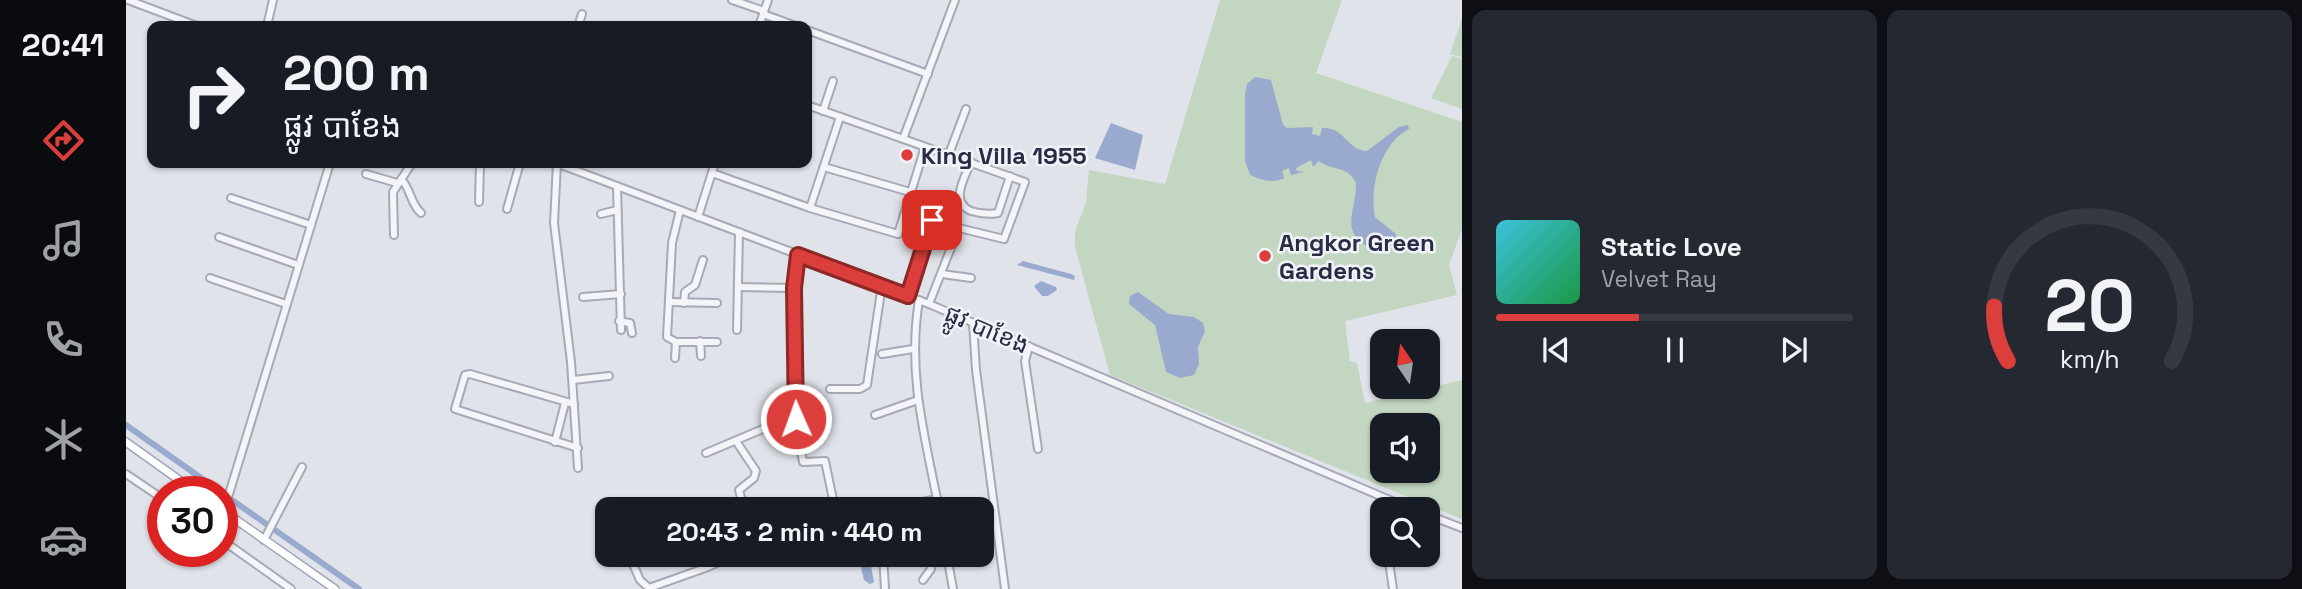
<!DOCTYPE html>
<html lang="en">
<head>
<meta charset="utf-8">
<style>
	body { margin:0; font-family:"Space Grotesk","Noto Sans Khmer",sans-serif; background:#242831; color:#f1f3f6; height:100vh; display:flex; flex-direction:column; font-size:26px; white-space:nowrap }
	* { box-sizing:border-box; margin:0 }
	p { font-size:23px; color:#9ea1a6 }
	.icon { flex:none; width:38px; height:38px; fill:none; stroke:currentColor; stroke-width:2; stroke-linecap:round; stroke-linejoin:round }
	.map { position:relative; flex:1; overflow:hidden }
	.sheet { display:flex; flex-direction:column; gap:10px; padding:10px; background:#0d0f14; width:840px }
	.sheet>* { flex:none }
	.banner { position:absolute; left:21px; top:21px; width:665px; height:147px; border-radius:14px; box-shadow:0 2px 5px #0004; background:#171b24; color:#f1f3f6; overflow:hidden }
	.needle { width:46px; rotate:347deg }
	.buttons { position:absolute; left:1244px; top:329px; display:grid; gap:14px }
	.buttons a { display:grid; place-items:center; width:70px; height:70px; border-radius:14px; background:#171b24; box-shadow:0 2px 5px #0004; font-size:35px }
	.speed { position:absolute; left:21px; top:476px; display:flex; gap:14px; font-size:35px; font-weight:700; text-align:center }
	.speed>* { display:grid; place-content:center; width:91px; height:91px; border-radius:50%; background:#171b24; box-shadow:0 2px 5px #0004; line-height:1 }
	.speed .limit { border:10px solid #d22; background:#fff; color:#111 }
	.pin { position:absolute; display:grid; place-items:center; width:60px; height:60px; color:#fff; margin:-30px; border-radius:14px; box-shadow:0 4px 10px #0006 }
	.me { position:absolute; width:77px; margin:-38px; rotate:358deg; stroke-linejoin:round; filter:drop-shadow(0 0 5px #0008) }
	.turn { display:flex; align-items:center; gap:24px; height:147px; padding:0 21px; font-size:32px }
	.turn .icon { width:91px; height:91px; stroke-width:2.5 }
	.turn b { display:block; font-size:49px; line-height:60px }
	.sheet .card { flex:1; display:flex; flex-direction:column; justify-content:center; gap:10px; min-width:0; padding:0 24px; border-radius:14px; background:#242831 }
	.sheet .dial { align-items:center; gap:0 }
	.dial svg { height:182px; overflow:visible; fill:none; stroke:#363941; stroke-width:7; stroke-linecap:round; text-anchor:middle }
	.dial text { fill:#f1f3f6; stroke:none }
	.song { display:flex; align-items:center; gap:21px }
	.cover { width:84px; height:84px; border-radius:10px; background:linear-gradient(135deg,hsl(190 70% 55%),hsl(140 70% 35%)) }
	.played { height:7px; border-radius:4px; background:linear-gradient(90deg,#db3e3b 40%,#363941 40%) }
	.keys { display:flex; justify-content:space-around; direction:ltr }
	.sheet .tiles { flex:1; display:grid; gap:10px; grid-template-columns:repeat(2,1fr) }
	.trip { position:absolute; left:469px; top:497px; width:399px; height:70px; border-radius:14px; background:#171b24; box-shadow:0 2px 5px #0004; font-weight:800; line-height:70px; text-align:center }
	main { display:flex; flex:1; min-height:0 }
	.tabs { display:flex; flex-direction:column; width:126px; justify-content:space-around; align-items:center; background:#090b0e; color:#9ea1a6 }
	.tabs .icon { width:49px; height:49px }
	.tabs .active { color:#db3e3b }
	.tabs b { font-size:32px; color:#f1f3f6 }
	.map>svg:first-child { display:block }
	.green { fill:#c3d6c1; fill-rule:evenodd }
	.water { fill:#99aace }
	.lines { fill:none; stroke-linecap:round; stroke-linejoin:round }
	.canal { stroke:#99aace; stroke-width:6 }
	.minor-casing { stroke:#a6a9b6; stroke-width:10 }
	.major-casing { stroke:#9fa5b8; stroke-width:10 }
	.minor { stroke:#f4f5f9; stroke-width:6 }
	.major { stroke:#fff; stroke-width:7 }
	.route-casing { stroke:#8e2826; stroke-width:18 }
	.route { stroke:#db3e3b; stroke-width:12 }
	.poi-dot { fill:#db3e3b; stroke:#f1f3f8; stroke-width:2.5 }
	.labels { text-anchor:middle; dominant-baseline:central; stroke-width:5; stroke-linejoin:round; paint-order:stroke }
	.poi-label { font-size:24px; font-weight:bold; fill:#282d45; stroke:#f1f3f8; text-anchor:start }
	.street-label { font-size:24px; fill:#282d45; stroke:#f1f3f8 }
</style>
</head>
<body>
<main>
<nav class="tabs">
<b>20:41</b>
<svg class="icon active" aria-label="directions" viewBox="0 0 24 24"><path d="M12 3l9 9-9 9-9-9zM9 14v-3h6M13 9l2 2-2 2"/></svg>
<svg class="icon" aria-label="music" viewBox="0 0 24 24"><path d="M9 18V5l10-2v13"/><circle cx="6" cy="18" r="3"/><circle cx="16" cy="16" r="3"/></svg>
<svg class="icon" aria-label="phone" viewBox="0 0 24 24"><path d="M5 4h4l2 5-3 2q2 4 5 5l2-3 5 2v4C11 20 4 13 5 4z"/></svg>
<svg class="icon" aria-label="climate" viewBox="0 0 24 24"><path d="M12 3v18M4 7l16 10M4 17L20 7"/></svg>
<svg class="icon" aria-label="car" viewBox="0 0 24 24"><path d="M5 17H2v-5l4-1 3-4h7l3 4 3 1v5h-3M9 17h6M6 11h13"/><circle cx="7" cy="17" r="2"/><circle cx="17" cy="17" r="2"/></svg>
</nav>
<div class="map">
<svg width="1336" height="589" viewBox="0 0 1336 589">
	<rect width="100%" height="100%" fill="#e1e3eb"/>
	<g class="green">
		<path d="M1094,0h122l-26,73 146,49v107l-13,36 8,30 -112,26 5,40 7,2 8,40 97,-23v139l-352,-144 -35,-128v-15l11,-30 3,-32 76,14zM1256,425h46v46h-46z"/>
		<polygon points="1336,18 1336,57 1324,54"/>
		<polygon points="1326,56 1336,59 1336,109 1305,98"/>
	</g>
	<g class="water">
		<path d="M1129,77l16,3 12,45 4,3 26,-1 -1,7 8,2 2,-8c22,-2 25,22 45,23l32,-24 9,-2 1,4c-29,15 -40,59 -34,88l21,17 -1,10c-10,5 -23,7 -32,0 -22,-16 -6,-37 -7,-61 -8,-18 -25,-12 -37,-22l-6,6 -2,-7 -15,8 1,3 7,1 -13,3 -2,-7 -7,3 2,7c-12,6 -23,2 -34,-3l-5,-14v-67l2,-10z"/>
		<polygon points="985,123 1017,135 1009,170 969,158"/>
		<polygon points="897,261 945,274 949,276 948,280 891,265"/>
		<polygon points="915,281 930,287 931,290 922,296 916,296 908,286"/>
		<polygon points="1012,292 1043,314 1068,317 1077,323 1079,331 1072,347 1073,364 1068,375 1054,378 1040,372 1029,325 1003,304 1004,296"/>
		<polygon points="732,555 743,555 748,582 744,584 738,580"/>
	</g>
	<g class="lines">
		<g class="canal">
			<polyline points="0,425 95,492"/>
			<polyline points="96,493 233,589"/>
		</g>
		<defs>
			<g id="minor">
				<polyline points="2,0 71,26"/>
				<polyline points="606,0 638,11"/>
				<polyline points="637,14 670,26"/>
				<polyline points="141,26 147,0"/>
				<polyline points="452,26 456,14"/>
				<polyline points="633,26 642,0"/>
				<polyline points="681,30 802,74"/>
				<polyline points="681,105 899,182 878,239 804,221 782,296"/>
				<polyline points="697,111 707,81"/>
				<polyline points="777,139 829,0"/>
				<polyline points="823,154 840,109"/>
				<path d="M845,162c-6,15 -22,40 0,49 10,3 17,4 27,2l12,-37"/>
				<polyline points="430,163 803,304 1285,509"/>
				<polyline points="431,163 428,223 445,362 452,468"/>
				<polyline points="698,167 784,192"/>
				<polyline points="586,173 684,208 772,234 799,147"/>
				<polyline points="240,174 271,183"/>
				<path d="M275,179c10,10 9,24 20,34"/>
				<polyline points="491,186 495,330"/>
				<polyline points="105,198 185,225"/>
				<polyline points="353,202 354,163"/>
				<polyline points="684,208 714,117"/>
				<polyline points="381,209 394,163"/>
				<polyline points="554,210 546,243 541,337 550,342 591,342"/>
				<polyline points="475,214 491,210"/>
				<polyline points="572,217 589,163"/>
				<polyline points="268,235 267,192 286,163"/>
				<polyline points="93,237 172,265"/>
				<path d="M672,255c-8,68 -8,140 5,207l22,-1 10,48"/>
				<polyline points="816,274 845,278"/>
				<polyline points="84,278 160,304"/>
				<polyline points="612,287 668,288"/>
				<polyline points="457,297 495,294"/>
				<path d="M793,300c-12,74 6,137 20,209"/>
				<polyline points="543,302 591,303"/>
				<polyline points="558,303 559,292 569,285 577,260"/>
				<polyline points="803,304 828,240"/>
				<polyline points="493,321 504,323 506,333"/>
				<polyline points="847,323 850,370 879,589"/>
				<polyline points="611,330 613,232"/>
				<polyline points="574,341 575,356"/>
				<polyline points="903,346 899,361 912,449"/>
				<polyline points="756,354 787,349"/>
				<polyline points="549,358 550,342"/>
				<polyline points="447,380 483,376"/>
				<polyline points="704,389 734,389 741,385 756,285"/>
				<polyline points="448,404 344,374 339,375 329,409 452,448"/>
				<polyline points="749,415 792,400"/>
				<polyline points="671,425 694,418"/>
				<polyline points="610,441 630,471 628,478 613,490 618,509"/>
				<polyline points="429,442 439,403"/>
				<polyline points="580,453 639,428 670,419"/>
				<polyline points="0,474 37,499"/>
				<polyline points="96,507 103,494 204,163"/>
				<polyline points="762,509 811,499"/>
				<polyline points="1302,515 1336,528"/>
				<polyline points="474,516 481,522"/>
				<polyline points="96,540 165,589"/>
				<polyline points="138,540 176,467"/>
				<polyline points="503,555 514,580 524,589"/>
				<polyline points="757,555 759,589"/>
				<polyline points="821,555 827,589"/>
				<polyline points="1262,555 1267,589"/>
				<polyline points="758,558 785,555"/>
				<polyline points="797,580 805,569 806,555"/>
				<polyline points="523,588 582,567 607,555"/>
			</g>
			<g id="major">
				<polyline points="0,442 70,492"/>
				<polyline points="96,510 209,589"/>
			</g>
		</defs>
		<use href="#minor" class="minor-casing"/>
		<use href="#major" class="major-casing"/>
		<use href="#minor" class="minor"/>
		<use href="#major" class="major"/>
	</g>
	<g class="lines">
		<defs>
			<polyline id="route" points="670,419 668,288 672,255 782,296 806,220"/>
		</defs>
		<use href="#route" class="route-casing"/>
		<use href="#route" class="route"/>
	</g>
	<g class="poi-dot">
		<circle cx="781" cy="155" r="7"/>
		<circle cx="1139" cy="256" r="7"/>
	</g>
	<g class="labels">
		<g class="poi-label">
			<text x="795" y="155">King Villa 1955</text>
			<text x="1153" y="242">Angkor Green<tspan x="1153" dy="28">Gardens</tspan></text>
		</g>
		<g class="street-label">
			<text transform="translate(861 329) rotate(23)">ផ្លូវ បាខែង</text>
		</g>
	</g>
</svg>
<div class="buttons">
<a><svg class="needle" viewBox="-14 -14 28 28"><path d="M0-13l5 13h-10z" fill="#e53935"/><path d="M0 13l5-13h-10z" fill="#9ea1a6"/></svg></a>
<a><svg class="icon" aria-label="sound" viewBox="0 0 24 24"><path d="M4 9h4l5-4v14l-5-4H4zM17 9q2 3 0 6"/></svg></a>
<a><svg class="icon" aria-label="search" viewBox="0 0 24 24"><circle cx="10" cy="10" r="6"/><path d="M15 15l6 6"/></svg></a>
</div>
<div class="speed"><div class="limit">30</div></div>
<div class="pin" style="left:806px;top:220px;background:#d93025"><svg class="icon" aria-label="arrive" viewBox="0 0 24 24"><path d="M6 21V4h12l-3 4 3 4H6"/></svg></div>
<svg class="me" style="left:670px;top:419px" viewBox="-20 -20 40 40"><circle r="17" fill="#db3e3b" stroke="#fff" stroke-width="3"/><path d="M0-11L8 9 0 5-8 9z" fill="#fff"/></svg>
<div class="trip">20:43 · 2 min · 440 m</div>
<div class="banner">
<div class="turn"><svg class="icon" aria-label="right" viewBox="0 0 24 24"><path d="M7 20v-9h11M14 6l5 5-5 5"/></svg><div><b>200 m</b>ផ្លូវ បាខែង</div></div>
</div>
</div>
<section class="sheet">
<div class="tiles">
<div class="card">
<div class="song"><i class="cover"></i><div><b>Static Love</b><p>Velvet Ray</p></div></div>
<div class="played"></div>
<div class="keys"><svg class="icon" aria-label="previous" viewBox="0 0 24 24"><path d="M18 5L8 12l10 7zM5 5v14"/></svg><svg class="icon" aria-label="pause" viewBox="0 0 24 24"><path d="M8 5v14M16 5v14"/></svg><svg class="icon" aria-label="next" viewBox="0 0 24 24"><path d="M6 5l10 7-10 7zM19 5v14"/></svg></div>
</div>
<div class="card dial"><svg viewBox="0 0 100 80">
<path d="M14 69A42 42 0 1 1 86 69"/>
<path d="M14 69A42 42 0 0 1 8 45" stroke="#db3e3b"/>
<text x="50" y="56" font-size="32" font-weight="700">20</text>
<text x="50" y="72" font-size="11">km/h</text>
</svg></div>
</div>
</section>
</main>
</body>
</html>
